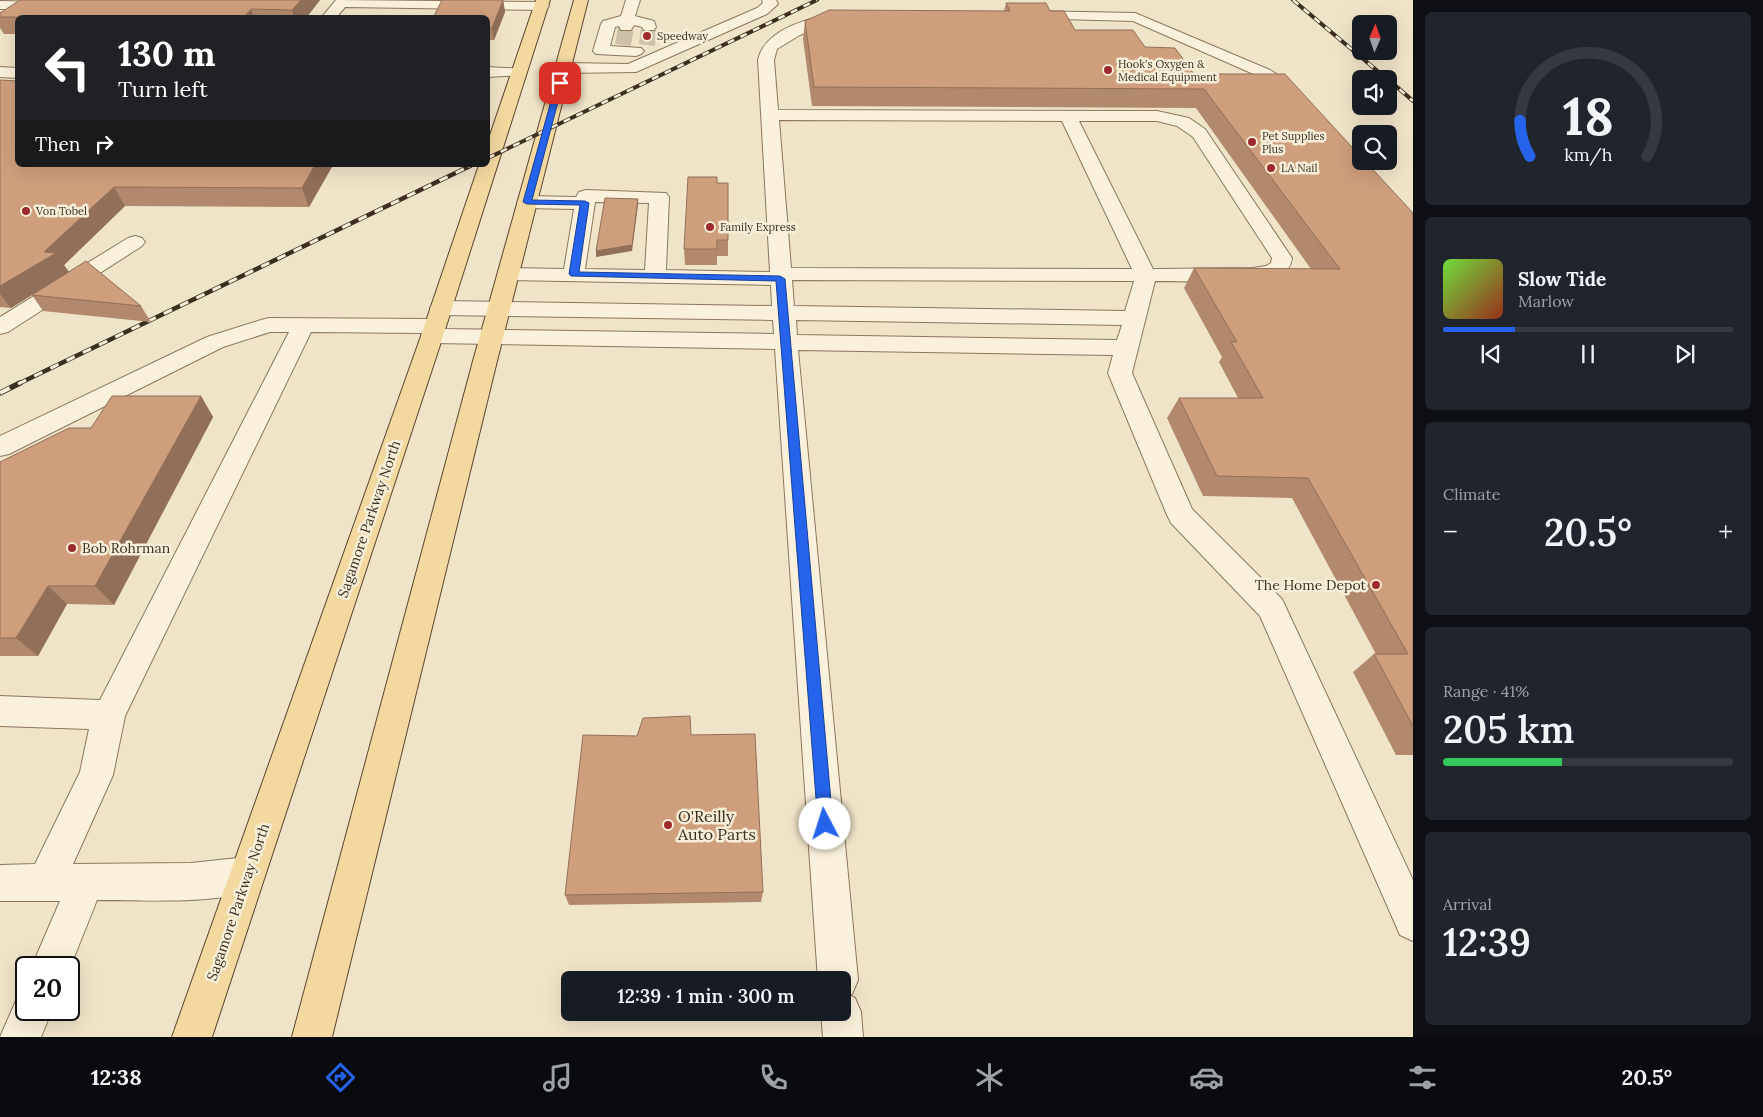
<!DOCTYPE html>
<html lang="en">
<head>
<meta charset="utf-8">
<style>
	body { margin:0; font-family:Lora,serif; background:#20242c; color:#f1f3f6; height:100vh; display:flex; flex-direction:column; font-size:19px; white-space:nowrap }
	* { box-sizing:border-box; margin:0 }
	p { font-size:16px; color:#9ea1a6 }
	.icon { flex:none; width:28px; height:28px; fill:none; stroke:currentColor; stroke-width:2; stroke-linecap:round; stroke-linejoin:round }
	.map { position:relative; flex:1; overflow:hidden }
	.side { display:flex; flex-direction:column; gap:12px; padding:12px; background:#0d0f14; width:350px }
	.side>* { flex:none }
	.guide { position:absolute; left:15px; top:15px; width:475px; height:152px; border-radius:8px; box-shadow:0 5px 20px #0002; background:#202124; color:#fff; overflow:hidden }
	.needle { width:32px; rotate:2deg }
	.fabs { position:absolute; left:1352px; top:15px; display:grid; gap:10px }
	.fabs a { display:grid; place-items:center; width:45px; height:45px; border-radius:8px; background:#171b24; box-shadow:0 5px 20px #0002; font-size:25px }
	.speed { position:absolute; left:15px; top:956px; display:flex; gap:10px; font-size:25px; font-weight:700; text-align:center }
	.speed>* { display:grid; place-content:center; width:65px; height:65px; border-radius:50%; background:#171b24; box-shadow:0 5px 20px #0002; line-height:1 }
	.speed .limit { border:2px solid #111; border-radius:8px; background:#fff; color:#111 }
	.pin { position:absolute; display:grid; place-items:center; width:42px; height:42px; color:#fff; margin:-21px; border-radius:10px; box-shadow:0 2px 8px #0006 }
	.me { position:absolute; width:55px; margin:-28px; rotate:355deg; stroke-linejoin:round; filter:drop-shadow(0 0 4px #0008) }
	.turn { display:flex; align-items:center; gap:18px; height:105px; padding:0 20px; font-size:22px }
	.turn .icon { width:65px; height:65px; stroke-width:2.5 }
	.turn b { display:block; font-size:35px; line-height:42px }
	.then { display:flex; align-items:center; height:48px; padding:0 20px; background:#0003; gap:10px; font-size:19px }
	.big { font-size:38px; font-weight:600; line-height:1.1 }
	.side .widget { flex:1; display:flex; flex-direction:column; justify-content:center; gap:8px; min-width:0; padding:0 18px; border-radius:8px; background:#20242c }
	.side .dial { align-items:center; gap:0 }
	.dial svg { height:130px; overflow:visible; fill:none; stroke:#363941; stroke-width:7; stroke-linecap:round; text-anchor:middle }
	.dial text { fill:#f1f3f6; stroke:none }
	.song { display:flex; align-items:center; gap:15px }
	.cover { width:60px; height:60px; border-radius:8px; background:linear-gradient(135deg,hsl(100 70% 55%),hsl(10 70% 35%)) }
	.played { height:5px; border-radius:2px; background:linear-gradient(90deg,#2563eb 25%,#363941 25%) }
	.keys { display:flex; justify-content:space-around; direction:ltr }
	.heat { display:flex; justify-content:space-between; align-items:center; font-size:28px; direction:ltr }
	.charge { height:8px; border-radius:4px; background:linear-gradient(90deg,#34c759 41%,#363941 0) }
	.trip { position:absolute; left:561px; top:971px; width:290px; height:50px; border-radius:8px; background:#171b24; box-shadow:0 5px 20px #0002; font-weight:600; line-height:50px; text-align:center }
	.tabs { display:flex; height:80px; justify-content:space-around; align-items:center; background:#090b0e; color:#9ea1a6 }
	.tabs .icon { width:35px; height:35px }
	.tabs .on { color:#2563eb }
	.tabs b { font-size:22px; color:#f1f3f6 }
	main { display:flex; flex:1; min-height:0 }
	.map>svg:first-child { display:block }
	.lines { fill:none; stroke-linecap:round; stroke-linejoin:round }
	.minor-tunnel { stroke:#ccc0a6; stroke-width:16; stroke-dasharray:16 8; stroke-linecap:butt }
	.minor-casing { stroke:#8d765c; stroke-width:2 }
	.major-casing { stroke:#5b4430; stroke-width:2 }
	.minor { fill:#faf1dc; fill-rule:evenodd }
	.major { fill:#f3d9a0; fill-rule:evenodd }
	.rail-far2-casing { stroke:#3d2e20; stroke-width:4 }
	.rail-far1-casing { stroke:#3d2e20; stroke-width:4.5 }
	.rail-casing { stroke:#3d2e20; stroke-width:5.5 }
	.rail-far2 { stroke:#f7eed8; stroke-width:2.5; stroke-dasharray:7; stroke-linecap:butt }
	.rail-far1 { stroke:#f7eed8; stroke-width:3; stroke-dasharray:9; stroke-linecap:butt }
	.rail { stroke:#f7eed8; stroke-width:4; stroke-dasharray:11; stroke-linecap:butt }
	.wall { fill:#b2896c }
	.shaded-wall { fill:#916f58 }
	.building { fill:#cf9f7d; stroke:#916f58 }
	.route { fill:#2563eb; stroke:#184099 }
	.poi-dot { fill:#9e2a2b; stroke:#f7eed8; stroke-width:2 }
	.labels { text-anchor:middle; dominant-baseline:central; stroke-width:5; stroke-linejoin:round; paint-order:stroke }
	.far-poi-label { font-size:11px; fill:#3d2e20; stroke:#f7eed8; text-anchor:start }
	.street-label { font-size:14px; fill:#3d2e20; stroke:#f7eed8 }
	.poi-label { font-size:14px; fill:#3d2e20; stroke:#f7eed8; text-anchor:start }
	.near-poi-label { font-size:16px; fill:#3d2e20; stroke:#f7eed8; text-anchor:start }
</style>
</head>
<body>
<main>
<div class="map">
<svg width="1413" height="1037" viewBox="0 0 1413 1037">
	<rect width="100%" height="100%" fill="#f0e4c8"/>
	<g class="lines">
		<g class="minor-tunnel">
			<polyline points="623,45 626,27"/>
			<polyline points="647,45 649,27"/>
		</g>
		<defs>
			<g id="minor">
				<polygon points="336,0 542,2 547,3 549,6 547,9 542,10 345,7 336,18 321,18"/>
				<polygon points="626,0 640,0 635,16 654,21 656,27 654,30 644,30 642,27 634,25 631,30 621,30 619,26 615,27 610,46 641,48 644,51 641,54 636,56 596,54 593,51 601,24 603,21 621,16"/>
				<polygon points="762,0 776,0 778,4 767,14 636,72 564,73 558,71 556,68 558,65 564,63 628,64 757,8 763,3"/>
				<polygon points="0,1 48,2 53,3 55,6 53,9 48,10 0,9"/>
				<path d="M1029,11l106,2 135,57 11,7 19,21 -2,4c-4,0 -8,2 -12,-1 -9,-5 -16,-17 -28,-25l-125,-55 -109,-3 -2,-3 2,-3z"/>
				<path d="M839,12l5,1 2,3 -2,3 -44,16 -23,14 -3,11 4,50 379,1 32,7 16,11 87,129c-1,8 -5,14 -12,18 -17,9 -101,5 -125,5l-23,92 60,136 90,90 131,281v61l-13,-6 -140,-319 -89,-93 -4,-8 -59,-142 5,-18 -315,-5 60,630 -6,14 -3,1 6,3 6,14 2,25h-40l-2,-25h21v-32h-24l-43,-631 -343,-6 -8,-2 -3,-5 1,-3 -111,-1 -186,384 -12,59 -40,89 118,-1 56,-6 13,5 5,13 -5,13c-41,17 -117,12 -163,12l-28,70v-2h-38l29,-67h-60v-36l35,-1 45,-92 9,-43 -89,-3v-30l100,4 189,-368h-19l-47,15 -214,107 -9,2v-20l207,-99 54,-17 8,-2 166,1 8,2 3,5 -2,3 330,5 -1,-14 -332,-5 -8,-2 -3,-5 3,-5 8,-2 331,5 -1,-21 -262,-5 -7,-2 -4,-4 4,-4 7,-2 55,1 10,-60 -47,-1 -7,-2 -3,-4 3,-4 7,-2 49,1 3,-5 7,-2 80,3 3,4 -3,73 104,2 -12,-212c7,-32 53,-42 81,-48zM779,120l283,1 70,148 -341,-1zM1079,121h78l20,5 16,11 79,121 -1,5 -5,3 -13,2 -100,1zM595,202l54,1 -4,67 -60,-1zM792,280l342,1 -9,30 -331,-5zM796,320l326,5 -5,15 -320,-5z"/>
				<polygon points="0,67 18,68 18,78 0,77"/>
				<polygon points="488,67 525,69 527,72 525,75 488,77"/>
				<polygon points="135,236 142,238 145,242 142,246 8,332 0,334 0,317 128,238"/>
				<polygon points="26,992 26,1010 52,1010 41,1037 0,1037 18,996"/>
			</g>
			<g id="major">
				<polygon points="536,0 550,0 443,336 212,1037 172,1037 421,336 479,165 488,165 488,141"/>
				<polygon points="574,0 588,0 497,361 332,1037 292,1037 473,361"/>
			</g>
		</defs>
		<use href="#minor" class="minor-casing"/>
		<use href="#major" class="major-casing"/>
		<use href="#minor" class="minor"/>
		<use href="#major" class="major"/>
		<defs>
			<g id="rail-far2">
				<polyline points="1293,0 1387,79"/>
				<polyline points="1389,80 1413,101"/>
				<polyline points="488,158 817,0"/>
				<polyline points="468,167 472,165"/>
			</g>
			<polyline id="rail-far1" points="18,384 470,166"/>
			<polyline id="rail" points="0,393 20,383"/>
		</defs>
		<use href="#rail-far2" class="rail-far2-casing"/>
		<use href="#rail-far1" class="rail-far1-casing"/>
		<use href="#rail" class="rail-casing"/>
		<use href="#rail-far2" class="rail-far2"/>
		<use href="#rail-far1" class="rail-far1"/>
		<use href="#rail" class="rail"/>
	</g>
	<g class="wall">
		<polygon points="320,0 306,18 18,18 18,34 4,34 0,28 0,13"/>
		<polygon points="503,0 505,12 494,40 488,40 488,18"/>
		<polygon points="1006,3 1050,11 1075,30 1145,47 1194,74 1413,213 1413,755 1396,755 1353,672 1374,654 1376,654 1292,498 1203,496 1167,418 1179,398 1238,398 1219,362 1222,357 1184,288 1194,268 1311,269 1196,108 812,106 803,39 805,21 1004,11"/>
		<polygon points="0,80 18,165 333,165 309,207 125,206 64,265 69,272 141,306 151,322 43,311 32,295 11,308 0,307"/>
		<polygon points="717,183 728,240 728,256 717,256 717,265 685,265 684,249"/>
		<polygon points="201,396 213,417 114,605 67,604 38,656 0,656 0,462 91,428"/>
		<polygon points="691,735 763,892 761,902 569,905 565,895 637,736"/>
	</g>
	<g class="shaded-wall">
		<polygon points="301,0 320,0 306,18 294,18 292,10"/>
		<polygon points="503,0 505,12 494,40 492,28"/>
		<polygon points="251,9 254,18 243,18"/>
		<polygon points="315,165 333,165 309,207 302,188"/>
		<polygon points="114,187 125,206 64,265 69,272 11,308 0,294 0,286 44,252"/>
		<polygon points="638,199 638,205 632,251 596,257 596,251"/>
		<polygon points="201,396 213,417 114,605 95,586"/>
		<polygon points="48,586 67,604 38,656 16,638"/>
	</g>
	<g class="building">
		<polygon points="20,0 301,0 292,10 251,9 243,18 0,17 0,13"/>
		<polygon points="442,0 503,0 492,28 488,28 488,18 433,18"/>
		<polygon points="1006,3 1046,3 1050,11 1064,11 1075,30 1133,30 1145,47 1175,48 1194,74 1285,74 1361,157 1361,161 1365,161 1413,213 1413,726 1374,654 1408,654 1308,478 1217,476 1179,398 1263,398 1231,342 1237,342 1194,268 1340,269 1204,89 814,87 805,21 829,10 1010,11"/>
		<polygon points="0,80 18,81 18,165 315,165 302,188 114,187 44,252 56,253 0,286"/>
		<polygon points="688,177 717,177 717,183 728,183 728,240 717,240 717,249 684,249"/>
		<polygon points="605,198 638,199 632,245 596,251"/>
		<polygon points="86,261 141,306 32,295"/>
		<polygon points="112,396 201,396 95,586 48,586 16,638 0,638 0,462 69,428 91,428"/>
		<polygon points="690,716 691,735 755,734 763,892 565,895 583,735 637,736 643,718"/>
	</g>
	<polygon class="route" points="560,81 563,83 532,200 585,201 589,203 579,272 780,276 785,279 833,824 830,829 825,831 820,829 818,824 776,281 571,276 569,274 580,205 527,204 523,202 556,83"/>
	<g class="poi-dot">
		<circle cx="647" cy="36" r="5"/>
		<circle cx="1108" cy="70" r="5"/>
		<circle cx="1252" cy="142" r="5"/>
		<circle cx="1271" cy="168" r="5"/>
		<circle cx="26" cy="211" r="5"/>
		<circle cx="710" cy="227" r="5"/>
		<circle cx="72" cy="548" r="5"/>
		<circle cx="1376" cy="585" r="5"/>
		<circle cx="668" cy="825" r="5"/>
	</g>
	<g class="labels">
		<g class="far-poi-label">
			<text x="657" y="36">Speedway</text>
			<text x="1118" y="64">Hook's Oxygen &amp;<tspan x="1118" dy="13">Medical Equipment</tspan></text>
			<text x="1262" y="136">Pet Supplies<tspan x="1262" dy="13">Plus</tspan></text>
			<text x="1281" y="168">LA Nail</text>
			<text x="36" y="211">Von Tobel</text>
			<text x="720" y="227">Family Express</text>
		</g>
		<g class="street-label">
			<text transform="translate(369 519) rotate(-71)">Sagamore Parkway North</text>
			<text transform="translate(238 902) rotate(-71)">Sagamore Parkway North</text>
		</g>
		<g class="poi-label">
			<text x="82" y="548">Bob Rohrman</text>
			<text x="1366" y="585" text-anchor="end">The Home Depot</text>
		</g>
		<g class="near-poi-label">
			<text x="678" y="816">O'Reilly<tspan x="678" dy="18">Auto Parts</tspan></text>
		</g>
	</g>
</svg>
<div class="fabs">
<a><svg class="needle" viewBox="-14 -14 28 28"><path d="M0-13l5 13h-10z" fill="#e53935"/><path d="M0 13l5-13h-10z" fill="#9ea1a6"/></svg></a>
<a><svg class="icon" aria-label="sound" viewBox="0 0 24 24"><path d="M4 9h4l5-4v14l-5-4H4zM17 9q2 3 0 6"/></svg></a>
<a><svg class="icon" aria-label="search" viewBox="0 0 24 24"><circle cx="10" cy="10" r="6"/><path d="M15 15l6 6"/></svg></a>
</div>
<div class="speed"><div class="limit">20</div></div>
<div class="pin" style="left:560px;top:83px;background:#d93025"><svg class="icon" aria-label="arrive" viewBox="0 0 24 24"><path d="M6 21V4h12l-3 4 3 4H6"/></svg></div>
<svg class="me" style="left:825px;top:824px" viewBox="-20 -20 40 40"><circle r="19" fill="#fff"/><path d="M0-13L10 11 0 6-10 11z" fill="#2563eb"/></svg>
<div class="trip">12:39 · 1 min · 300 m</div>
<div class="guide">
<div class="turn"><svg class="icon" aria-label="left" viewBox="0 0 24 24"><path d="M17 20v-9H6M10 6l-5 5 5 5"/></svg><div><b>130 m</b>Turn left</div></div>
<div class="then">Then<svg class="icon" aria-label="right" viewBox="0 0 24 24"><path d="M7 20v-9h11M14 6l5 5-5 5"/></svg></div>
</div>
</div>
<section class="side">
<div class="widget dial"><svg viewBox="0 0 100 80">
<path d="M14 69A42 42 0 1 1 86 69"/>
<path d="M14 69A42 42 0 0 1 8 47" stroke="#2563eb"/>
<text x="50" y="56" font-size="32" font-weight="700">18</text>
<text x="50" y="72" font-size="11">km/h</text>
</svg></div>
<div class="widget">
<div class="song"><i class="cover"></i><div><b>Slow Tide</b><p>Marlow</p></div></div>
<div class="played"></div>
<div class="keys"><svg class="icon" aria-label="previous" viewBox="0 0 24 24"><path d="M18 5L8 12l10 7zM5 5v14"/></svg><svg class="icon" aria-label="pause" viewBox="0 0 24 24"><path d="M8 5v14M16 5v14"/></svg><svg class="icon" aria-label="next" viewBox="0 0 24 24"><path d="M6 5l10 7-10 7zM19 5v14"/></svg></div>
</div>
<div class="widget"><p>Climate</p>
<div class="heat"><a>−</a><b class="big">20.5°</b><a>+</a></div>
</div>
<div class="widget"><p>Range · 41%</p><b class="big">205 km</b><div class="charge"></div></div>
<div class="widget"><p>Arrival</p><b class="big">12:39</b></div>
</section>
</main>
<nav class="tabs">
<b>12:38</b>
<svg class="icon on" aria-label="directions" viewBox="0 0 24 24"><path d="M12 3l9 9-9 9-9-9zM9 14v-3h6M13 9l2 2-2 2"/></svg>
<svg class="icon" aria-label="music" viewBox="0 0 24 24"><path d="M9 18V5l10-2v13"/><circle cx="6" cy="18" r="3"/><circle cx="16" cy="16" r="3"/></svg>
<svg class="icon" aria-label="phone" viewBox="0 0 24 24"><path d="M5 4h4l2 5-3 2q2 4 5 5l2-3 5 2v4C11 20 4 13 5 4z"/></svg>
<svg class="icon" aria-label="climate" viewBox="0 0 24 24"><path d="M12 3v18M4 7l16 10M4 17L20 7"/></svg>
<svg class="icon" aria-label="car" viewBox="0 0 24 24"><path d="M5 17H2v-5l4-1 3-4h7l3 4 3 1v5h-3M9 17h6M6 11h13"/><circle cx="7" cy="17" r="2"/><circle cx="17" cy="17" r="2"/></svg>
<svg class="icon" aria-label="filters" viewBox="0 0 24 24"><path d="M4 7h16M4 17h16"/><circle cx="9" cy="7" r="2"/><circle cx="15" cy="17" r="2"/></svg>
<b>20.5°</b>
</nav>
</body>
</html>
